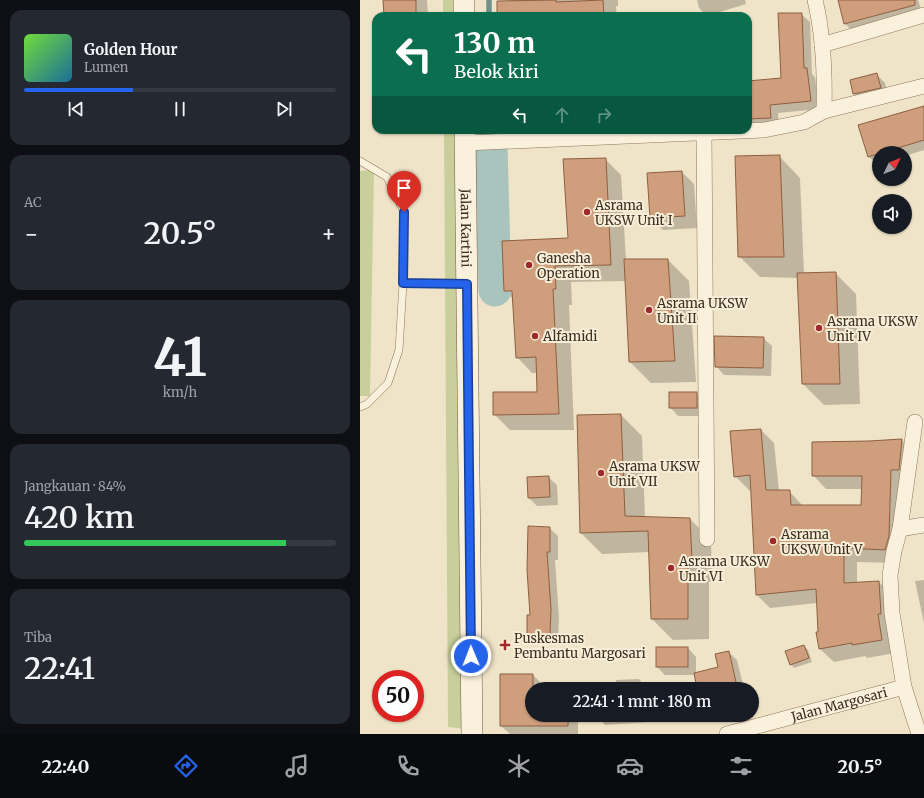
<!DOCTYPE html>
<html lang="id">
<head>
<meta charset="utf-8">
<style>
	body { margin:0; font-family:Merriweather,serif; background:#242831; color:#f1f3f6; height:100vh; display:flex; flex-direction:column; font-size:15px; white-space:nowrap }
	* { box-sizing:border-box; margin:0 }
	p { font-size:13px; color:#9ea1a6 }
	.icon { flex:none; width:22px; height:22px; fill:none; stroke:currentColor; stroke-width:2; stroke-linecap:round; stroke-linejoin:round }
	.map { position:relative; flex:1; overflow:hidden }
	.panel { display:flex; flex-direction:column; gap:10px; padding:10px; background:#0d0f14; width:360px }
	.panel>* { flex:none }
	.banner { position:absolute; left:12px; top:12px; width:380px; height:122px; border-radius:12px; box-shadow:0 1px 3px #0004; background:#0b6e4f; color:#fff; overflow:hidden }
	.needle { width:26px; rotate:47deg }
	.tools { position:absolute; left:512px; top:146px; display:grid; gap:8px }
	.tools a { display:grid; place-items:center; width:40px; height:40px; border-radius:50%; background:#171b24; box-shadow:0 1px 3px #0004; font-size:20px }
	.speed { position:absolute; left:12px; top:670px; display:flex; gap:8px; font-size:20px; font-weight:700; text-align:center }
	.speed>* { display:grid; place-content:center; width:52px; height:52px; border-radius:50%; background:#171b24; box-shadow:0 1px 3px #0004; line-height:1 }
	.speed .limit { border:6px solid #d22; background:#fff; color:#111 }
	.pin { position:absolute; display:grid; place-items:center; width:34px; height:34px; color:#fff; margin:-41px -17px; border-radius:50% 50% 50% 0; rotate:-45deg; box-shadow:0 0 4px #0007 }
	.pin .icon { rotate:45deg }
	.me { position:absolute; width:44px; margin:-22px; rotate:359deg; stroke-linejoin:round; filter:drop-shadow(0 0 3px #0008) }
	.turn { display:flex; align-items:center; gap:14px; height:84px; padding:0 16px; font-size:18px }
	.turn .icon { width:52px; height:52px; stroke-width:2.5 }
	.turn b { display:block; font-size:28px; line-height:34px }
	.lanes { display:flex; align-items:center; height:38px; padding:0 16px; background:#0003; justify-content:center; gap:20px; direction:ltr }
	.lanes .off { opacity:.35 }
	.big { font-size:30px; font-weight:600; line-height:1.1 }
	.panel .tile { flex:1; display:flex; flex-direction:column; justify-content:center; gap:6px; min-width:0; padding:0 14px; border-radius:12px; background:#242831 }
	.panel .dial { align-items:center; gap:0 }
	.dial b { font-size:52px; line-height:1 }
	.song { display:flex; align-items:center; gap:12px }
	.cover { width:48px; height:48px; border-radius:6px; background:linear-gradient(135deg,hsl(100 70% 55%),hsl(200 70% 35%)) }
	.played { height:4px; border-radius:2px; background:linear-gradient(90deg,#2563eb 35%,#363941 35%) }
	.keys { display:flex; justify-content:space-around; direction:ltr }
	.heat { display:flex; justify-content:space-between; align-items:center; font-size:22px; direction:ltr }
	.charge { height:6px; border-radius:3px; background:linear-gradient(90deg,#34c759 84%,#363941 0) }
	.trip { position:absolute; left:165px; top:682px; width:234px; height:40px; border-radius:20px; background:#171b24; box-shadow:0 1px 3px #0004; font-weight:600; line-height:40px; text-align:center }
	.dock { display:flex; height:64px; justify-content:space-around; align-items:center; background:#090b0e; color:#9ea1a6 }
	.dock .icon { width:28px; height:28px }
	.dock .selected { color:#2563eb }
	.dock b { font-size:18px; color:#f1f3f6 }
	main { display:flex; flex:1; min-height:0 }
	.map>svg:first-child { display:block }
	.green { fill:#c9cf9b }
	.shadow { fill:#0003 }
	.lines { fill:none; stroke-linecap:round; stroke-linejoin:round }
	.stream { stroke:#6f938a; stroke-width:5.5 }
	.river { stroke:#a9c4bc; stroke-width:33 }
	.building { fill:#cf9f7d; stroke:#8d5f41 }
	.service-casing { stroke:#8d765c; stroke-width:8 }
	.minor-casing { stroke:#8d765c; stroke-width:16 }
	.secondary-casing { stroke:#6f573f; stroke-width:22 }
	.service { stroke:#faf1dc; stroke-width:7 }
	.minor { stroke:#faf1dc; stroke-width:15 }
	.secondary { stroke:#faf1dc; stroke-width:21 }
	.route-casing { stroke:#184099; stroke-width:10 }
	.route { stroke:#2563eb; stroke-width:7 }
	.poi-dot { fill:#9e2a2b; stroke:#f7eed8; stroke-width:1.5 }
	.labels { text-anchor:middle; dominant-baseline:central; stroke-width:4; stroke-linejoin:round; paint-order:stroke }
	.poi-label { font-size:13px; fill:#3d2e20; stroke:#f7eed8; text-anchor:start }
	.street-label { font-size:13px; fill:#3d2e20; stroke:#f7eed8 }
</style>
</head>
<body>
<main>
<section class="panel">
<div class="tile">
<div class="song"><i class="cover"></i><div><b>Golden Hour</b><p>Lumen</p></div></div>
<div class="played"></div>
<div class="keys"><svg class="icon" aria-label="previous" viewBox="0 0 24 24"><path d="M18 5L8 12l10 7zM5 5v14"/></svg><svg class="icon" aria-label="pause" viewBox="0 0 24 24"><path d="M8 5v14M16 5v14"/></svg><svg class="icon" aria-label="next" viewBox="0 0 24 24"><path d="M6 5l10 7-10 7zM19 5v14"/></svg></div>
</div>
<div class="tile"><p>AC</p>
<div class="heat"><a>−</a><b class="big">20.5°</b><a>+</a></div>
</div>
<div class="tile dial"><b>41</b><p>km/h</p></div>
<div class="tile"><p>Jangkauan · 84%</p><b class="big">420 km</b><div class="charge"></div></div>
<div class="tile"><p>Tiba</p><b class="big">22:41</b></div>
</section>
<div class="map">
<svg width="564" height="734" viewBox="0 0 564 734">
	<rect width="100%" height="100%" fill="#f0e4c8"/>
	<g class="green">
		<rect x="83" y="0" width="14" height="16"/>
		<polygon points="84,130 99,130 106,729 88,727"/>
		<polygon points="14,170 10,396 0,396 0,171"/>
	</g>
	<g class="shadow">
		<polygon points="24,0 67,0 68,16 25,16"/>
		<polygon points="152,0 258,0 258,6 256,6 257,16 138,16 138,1"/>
		<polygon points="337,0 385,0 386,4 347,16 339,8"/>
		<polygon points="479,0 558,0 562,12 494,32 485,24"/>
		<polygon points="441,14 450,22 452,74 455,77 459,109 418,113 419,126 388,127 388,82 422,79"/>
		<polygon points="517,75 525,83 528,96 503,102 494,94 491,81"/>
		<polygon points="564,107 564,150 545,156 545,153 519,153 519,164 517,164 509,157 500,125"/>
		<polygon points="137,130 215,130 216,140 149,143"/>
		<polygon points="419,156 440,178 444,274 475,273 496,294 500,404 464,405 443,384 439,278 400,277 379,256"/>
		<polygon points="245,159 261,175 266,260 308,260 329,281 336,382 291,383 270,362 266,281 211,282 212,305 209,305 214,430 150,430 134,414 178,393 178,373 172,373 157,357 153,299 145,290 209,239"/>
		<polygon points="322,172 334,184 337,228 303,230 291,218"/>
		<polygon points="403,338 412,346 411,376 364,375 356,366"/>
		<polygon points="336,393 345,402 345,416 318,416 310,407"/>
		<polygon points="261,415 282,436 285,517 330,519 351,540 352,581 349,582 349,639 313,640 292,619 290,552 242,554 221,533"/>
		<polygon points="401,430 414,443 419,491 429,491 443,506 502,506 503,489 466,489 453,475 509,442 542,440 555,454 542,550 539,563 497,562 497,583 519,582 533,596 535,653 507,658 505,656 474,662 460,649 457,603 410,608 397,595 391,490 389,490 375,476"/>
		<polygon points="188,477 197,485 198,505 177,506 169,498"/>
		<polygon points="189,528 198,536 198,560 195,560 199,618 198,643 176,643 168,634"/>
		<polygon points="564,580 564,623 555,581"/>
		<polygon points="444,646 448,650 452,662 434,668 431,664"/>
		<polygon points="328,648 336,657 336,674 360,668 368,652 377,660 384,689 339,689 335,675 305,675 297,667"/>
		<polygon points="141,675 173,675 184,686 184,688 208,689 172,689 172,715 218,715 218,734 150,734 141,726"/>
		<polygon points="279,679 287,689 256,689 256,680"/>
		<polygon points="237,715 288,715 288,722 245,725"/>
	</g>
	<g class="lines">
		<g class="stream">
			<polyline points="129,0 129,16"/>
			<polyline points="130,130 131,138"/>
		</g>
		<polyline class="river" points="131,146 135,290"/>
	</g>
	<g class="building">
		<polygon points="23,0 56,0 56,16 24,16"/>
		<polygon points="196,0 196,2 243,0 244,16 137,16 137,1"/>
		<polygon points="478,0 555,0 555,5 484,24"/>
		<polygon points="418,13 442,13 444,68 447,68 451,101 410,105 411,118 388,119 388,81 421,78"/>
		<polygon points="517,73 521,88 493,94 490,80"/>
		<polygon points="564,106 564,140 508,157 498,125"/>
		<polygon points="420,155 424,257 378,257 375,156"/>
		<polygon points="246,158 251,265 195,266 196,289 193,289 199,414 133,415 133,392 177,392 176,357 156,358 152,291 144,291 142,241 208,238 203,159"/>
		<polygon points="322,171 325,216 290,218 287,173"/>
		<polygon points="264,259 308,259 315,361 269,362"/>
		<polygon points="476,272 480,384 442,384 437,273"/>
		<polygon points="354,336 404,337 403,368 355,367"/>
		<rect x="309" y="392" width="28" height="16"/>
		<polygon points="261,414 265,516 330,518 332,560 328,561 328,619 291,619 288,531 220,533 217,415"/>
		<polygon points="401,429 406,490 430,490 431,505 501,505 502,476 452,476 452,442 509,441 542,439 539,470 531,470 529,536 525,550 484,548 484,583 519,581 521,614 518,614 522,640 492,645 492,643 459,649 456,632 458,632 456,589 396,595 390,475 374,477 370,431"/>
		<polygon points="189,476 190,497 168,498 167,477"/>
		<polygon points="168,526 190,527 190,552 187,552 191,609 190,635 167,635 167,615 170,615 167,570"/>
		<polygon points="444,645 449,658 430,665 425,651"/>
		<rect x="296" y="647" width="32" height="20"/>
		<polygon points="369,651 376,682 348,689 337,689 334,673 358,667 355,654"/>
		<polygon points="140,674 173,674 173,687 208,688 172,689 172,715 208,715 208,726 140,726"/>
	</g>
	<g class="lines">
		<defs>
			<g id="service">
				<polyline points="0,161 27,177 44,212 43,283 39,350 28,383 7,404 0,407"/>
				<polyline points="43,283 105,284"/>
			</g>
			<g id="minor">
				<polyline points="462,45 564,15"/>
				<polyline points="464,111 564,86"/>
				<polyline points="344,133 347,539"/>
				<path d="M105,143l299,-13 40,-8 20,-11c1,-37 0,-74 -9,-111"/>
				<polyline points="540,529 564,525"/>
				<polyline points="544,687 532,613 530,575 534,551 540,529 555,422"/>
				<path id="s1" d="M367,734l177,-47 15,47"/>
			</g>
			<g id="secondary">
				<polyline points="104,0 104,16"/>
				<path id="s2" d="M105,130l7,604"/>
			</g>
		</defs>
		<use href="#service" class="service-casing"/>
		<use href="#minor" class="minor-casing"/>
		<use href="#secondary" class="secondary-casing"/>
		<use href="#service" class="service"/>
		<use href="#minor" class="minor"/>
		<use href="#secondary" class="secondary"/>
	</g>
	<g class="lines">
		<defs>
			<polyline id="route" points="44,212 43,283 107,284 111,656"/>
		</defs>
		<use href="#route" class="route-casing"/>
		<use href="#route" class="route"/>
	</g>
	<g class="poi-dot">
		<circle cx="227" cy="212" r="4"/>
		<circle cx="169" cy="265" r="4"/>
		<circle cx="289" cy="310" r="4"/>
		<circle cx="459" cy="328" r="4"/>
		<circle cx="175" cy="336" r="4"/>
		<circle cx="241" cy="473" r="4"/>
		<circle cx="413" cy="541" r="4"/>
		<circle cx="311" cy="568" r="4"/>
		<path d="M143 639h4v4h4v4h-4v4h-4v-4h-4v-4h4z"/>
	</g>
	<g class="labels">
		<g class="poi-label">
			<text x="235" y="205">Asrama<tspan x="235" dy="15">UKSW Unit I</tspan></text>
			<text x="177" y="258">Ganesha<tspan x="177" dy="15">Operation</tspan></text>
			<text x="297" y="303">Asrama UKSW<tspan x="297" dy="15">Unit II</tspan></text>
			<text x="467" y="321">Asrama UKSW<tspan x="467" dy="15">Unit IV</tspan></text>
			<text x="183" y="336">Alfamidi</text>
			<text x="249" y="466">Asrama UKSW<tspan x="249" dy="15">Unit VII</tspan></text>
			<text x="421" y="534">Asrama<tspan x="421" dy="15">UKSW Unit V</tspan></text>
			<text x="319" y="561">Asrama UKSW<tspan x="319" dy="15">Unit VI</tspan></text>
			<text x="154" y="638">Puskesmas<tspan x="154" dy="15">Pembantu Margosari</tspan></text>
		</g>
		<g class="street-label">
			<text stroke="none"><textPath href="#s2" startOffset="98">Jalan Kartini</textPath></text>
			<text stroke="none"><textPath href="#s1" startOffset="116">Jalan Margosari</textPath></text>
		</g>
	</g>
</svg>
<div class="tools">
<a><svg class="needle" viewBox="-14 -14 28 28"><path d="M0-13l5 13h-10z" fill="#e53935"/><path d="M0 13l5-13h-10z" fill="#9ea1a6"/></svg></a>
<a><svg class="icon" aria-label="sound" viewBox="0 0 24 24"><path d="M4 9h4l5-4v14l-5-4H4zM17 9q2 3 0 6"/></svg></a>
</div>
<div class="speed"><div class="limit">50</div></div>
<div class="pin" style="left:44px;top:212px;background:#d93025"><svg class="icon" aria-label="arrive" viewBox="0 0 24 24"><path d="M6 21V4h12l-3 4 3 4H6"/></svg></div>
<svg class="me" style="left:111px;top:656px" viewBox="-20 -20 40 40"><circle r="17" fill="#2563eb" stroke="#fff" stroke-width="3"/><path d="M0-11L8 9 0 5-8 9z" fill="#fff"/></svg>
<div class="trip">22:41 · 1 mnt · 180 m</div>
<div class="banner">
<div class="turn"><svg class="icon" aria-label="left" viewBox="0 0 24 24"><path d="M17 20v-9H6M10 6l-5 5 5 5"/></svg><div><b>130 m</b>Belok kiri</div></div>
<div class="lanes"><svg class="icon" aria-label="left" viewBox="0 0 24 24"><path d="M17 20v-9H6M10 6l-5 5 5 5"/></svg><svg class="icon off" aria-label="ahead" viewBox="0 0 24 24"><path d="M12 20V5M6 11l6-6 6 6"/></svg><svg class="icon off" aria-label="right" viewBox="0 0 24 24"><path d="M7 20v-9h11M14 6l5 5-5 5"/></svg></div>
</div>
</div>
</main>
<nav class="dock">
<b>22:40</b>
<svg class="icon selected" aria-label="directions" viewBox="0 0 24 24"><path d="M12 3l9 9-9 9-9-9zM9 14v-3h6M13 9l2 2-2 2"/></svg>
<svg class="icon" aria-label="music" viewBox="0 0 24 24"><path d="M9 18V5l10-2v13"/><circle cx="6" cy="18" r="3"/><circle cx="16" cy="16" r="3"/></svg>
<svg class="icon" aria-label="phone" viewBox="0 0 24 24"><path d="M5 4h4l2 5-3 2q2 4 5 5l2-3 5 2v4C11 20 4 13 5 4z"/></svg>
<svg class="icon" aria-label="climate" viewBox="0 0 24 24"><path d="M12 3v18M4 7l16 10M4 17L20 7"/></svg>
<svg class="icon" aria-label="car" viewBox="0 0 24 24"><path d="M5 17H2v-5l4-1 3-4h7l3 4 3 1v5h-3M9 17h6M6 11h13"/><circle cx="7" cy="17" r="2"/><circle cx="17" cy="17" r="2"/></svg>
<svg class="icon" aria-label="filters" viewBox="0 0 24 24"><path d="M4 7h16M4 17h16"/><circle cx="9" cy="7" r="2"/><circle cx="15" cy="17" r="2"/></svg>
<b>20.5°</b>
</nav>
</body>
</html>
